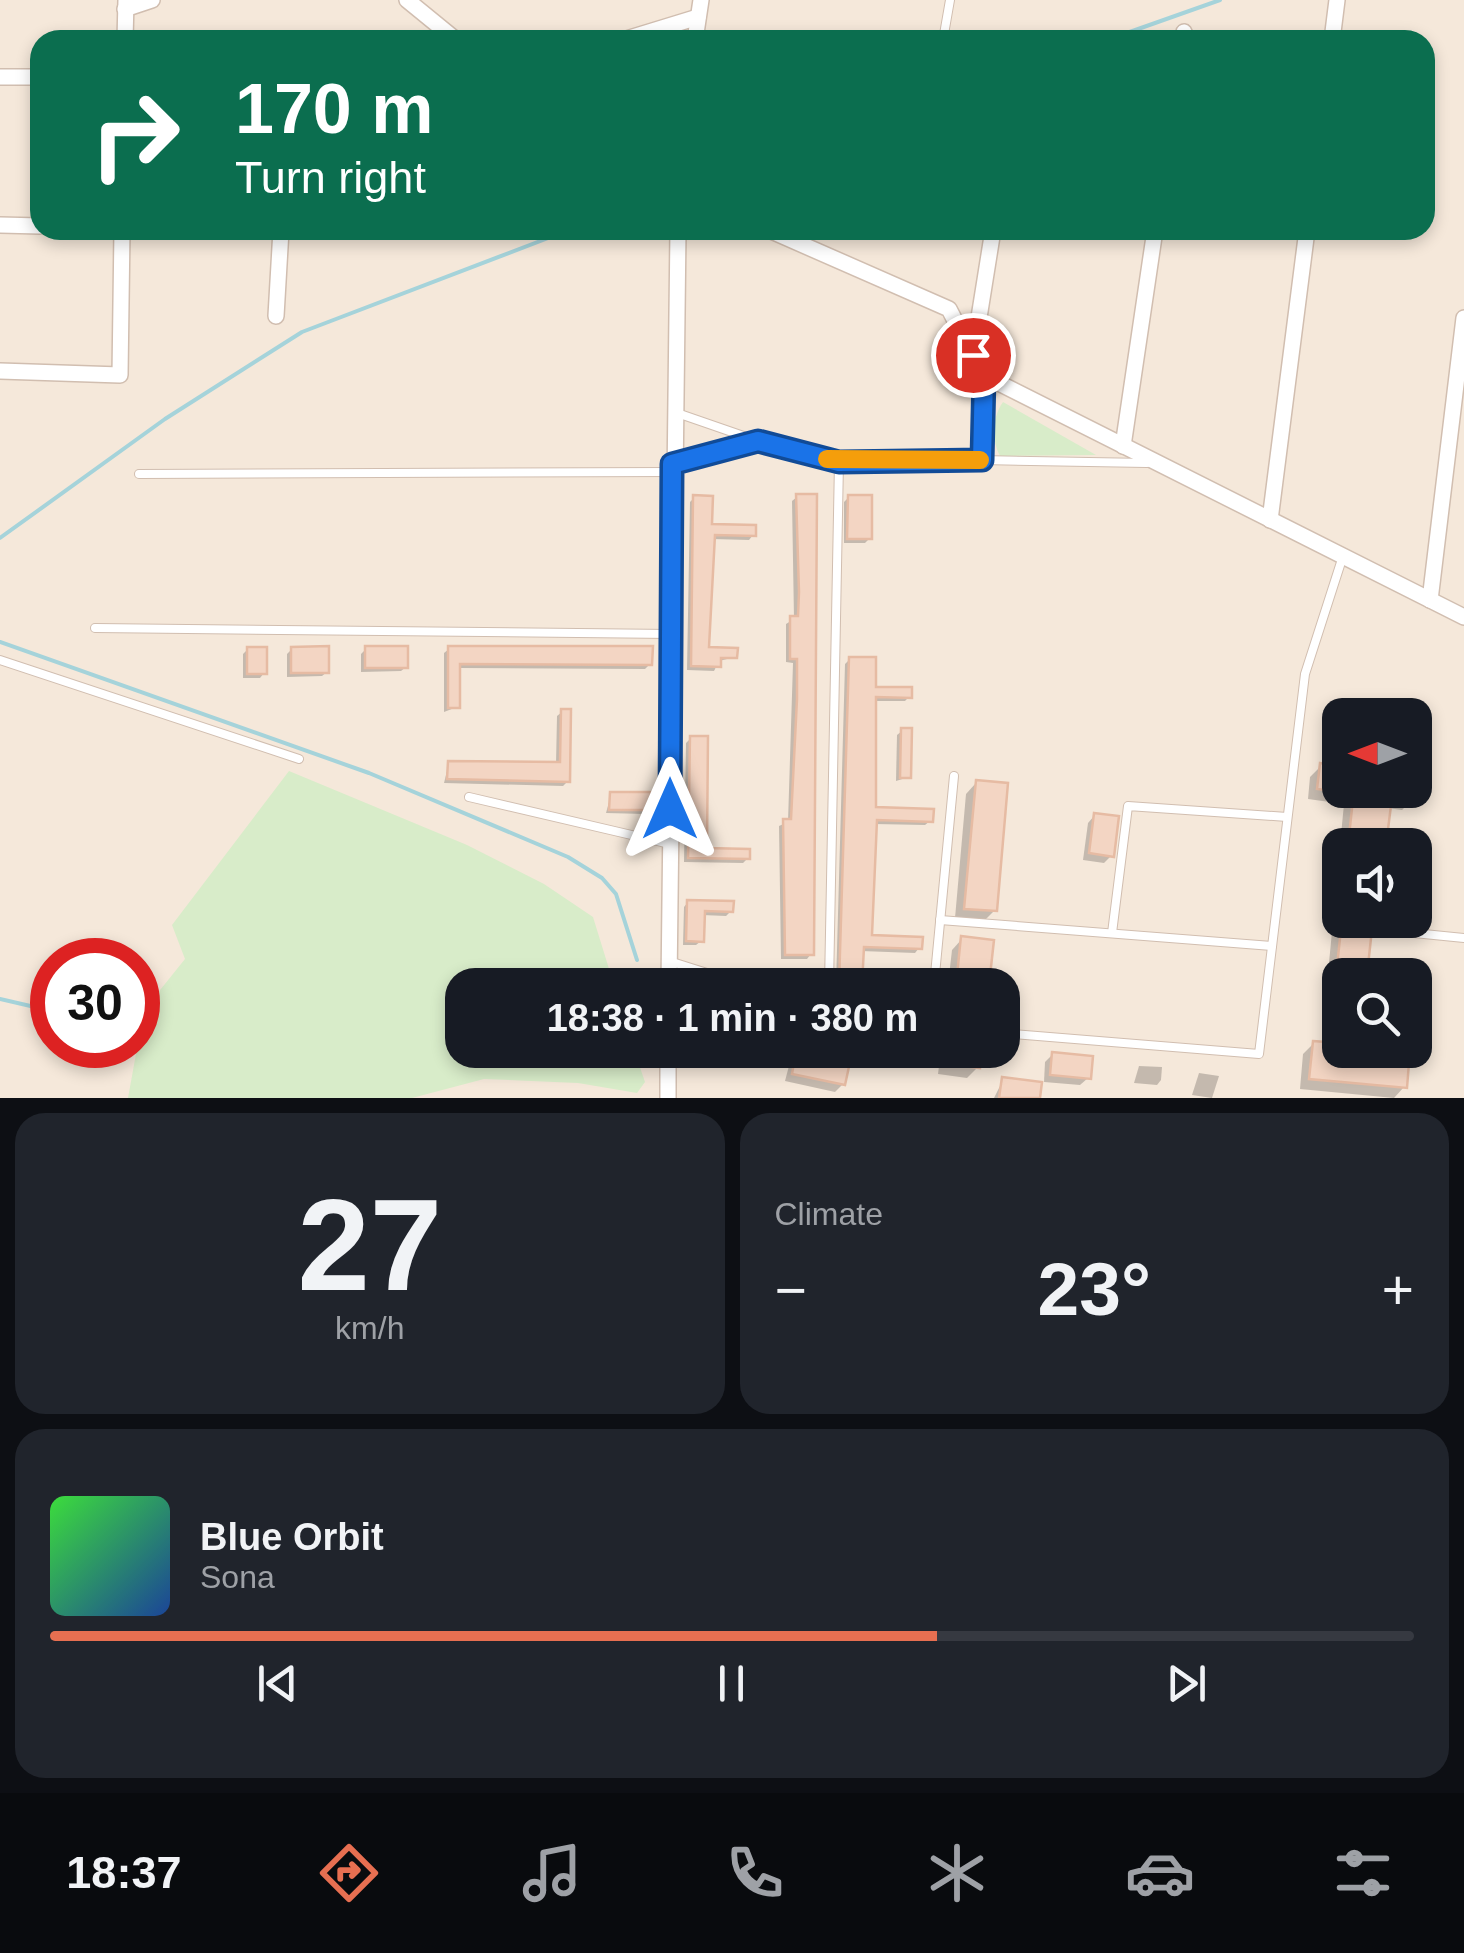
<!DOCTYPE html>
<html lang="en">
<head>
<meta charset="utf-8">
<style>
	body { margin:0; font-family:Helvetica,sans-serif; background:#20242c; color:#f1f3f6; height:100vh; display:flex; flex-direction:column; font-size:38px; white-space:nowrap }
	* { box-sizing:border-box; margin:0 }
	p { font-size:32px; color:#9ea1a6 }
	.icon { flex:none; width:55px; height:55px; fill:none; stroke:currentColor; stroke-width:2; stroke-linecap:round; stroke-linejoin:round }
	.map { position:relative; height:1098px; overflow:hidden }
	.side { display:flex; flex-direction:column; gap:15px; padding:15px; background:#0d0f14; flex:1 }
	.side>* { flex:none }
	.hud { position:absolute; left:30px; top:30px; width:1405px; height:210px; border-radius:30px; box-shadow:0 5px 15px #0003; background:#0b6e4f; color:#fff; overflow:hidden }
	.needle { width:65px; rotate:270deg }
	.tools { position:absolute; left:1322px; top:698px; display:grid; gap:20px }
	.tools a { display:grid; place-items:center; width:110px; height:110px; border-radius:20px; background:#171b24; box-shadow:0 5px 15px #0003; font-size:50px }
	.speed { position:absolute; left:30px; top:938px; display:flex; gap:20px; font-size:50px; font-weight:700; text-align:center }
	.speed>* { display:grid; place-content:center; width:130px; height:130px; border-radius:50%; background:#171b24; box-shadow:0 5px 15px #0003; line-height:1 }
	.speed .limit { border:15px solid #d22; background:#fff; color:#111 }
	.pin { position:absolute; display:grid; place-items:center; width:85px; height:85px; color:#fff; margin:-42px; border:5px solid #fff; border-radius:50%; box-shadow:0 2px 10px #0007 }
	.me { position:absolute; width:110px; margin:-55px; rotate:0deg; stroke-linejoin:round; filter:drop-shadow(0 0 8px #0008) }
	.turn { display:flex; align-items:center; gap:35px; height:210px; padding:0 40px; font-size:45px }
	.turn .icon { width:130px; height:130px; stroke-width:2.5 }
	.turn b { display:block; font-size:70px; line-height:85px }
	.big { font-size:75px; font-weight:800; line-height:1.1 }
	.side .tile { flex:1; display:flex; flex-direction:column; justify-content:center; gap:15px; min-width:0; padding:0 35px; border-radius:30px; background:#20242c }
	.side .dial { align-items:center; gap:0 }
	.dial b { font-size:130px; line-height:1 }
	.song { display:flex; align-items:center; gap:30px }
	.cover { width:120px; height:120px; border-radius:15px; background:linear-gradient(135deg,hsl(120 70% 55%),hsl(220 70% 35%)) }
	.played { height:10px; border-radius:5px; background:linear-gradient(90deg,#e76f51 65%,#363941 65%) }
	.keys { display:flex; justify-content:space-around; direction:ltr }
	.heat { display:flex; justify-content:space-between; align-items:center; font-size:55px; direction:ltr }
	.side .tiles { flex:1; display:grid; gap:15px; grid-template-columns:1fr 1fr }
	.tile:last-child { grid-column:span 2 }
	.trip { position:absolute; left:445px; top:968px; width:575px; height:100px; border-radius:30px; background:#171b24; box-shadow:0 5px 15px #0003; font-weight:800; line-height:100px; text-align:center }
	.tabs { display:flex; height:160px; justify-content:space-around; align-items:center; background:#090b0e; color:#9ea1a6 }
	.tabs .icon { width:70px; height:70px }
	.tabs .selected { color:#e76f51 }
	.tabs b { font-size:45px; color:#f1f3f6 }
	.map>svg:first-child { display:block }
	.residential { fill:#f5e8da; fill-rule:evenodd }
	.green { fill:#d8ecc9 }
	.shadow { fill:#0003 }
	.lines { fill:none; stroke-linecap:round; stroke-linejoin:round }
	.stream { stroke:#a5d3da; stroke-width:4 }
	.building { fill:#f3d5c3; stroke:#e6bba3; stroke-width:2.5 }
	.service-casing { stroke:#d1beb0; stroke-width:10 }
	.minor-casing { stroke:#d1beb0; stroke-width:18 }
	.service { stroke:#fff; stroke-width:8 }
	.minor { stroke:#fff; stroke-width:15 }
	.route-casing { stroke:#114b97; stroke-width:25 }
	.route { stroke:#1a73e8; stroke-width:18 }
	.slow { stroke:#f59e0b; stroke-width:18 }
</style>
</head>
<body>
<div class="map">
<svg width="1464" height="1098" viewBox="0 0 1464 1098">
	<rect width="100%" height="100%" fill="#fdf6ec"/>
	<path class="residential" d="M0,0h1464v1098h-1464zM40,40h1385v190h-1385zM1340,715h75v75h-75zM1340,845h75v75h-75zM52,960h86v85h-86zM1340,975h75v75h-75zM462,985h540v65h-540z"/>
	<g class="green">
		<path d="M1003,402l93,53 -96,1c-9,-17 -8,-38 3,-54z"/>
		<polygon points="289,771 467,845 544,884 593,917 614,985 462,985 462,1050 634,1050 645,1082 637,1093 578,1083 484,1079 412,1098 128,1098 144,1010 185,959 172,925"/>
	</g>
	<g class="shadow">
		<polygon points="797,497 811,954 807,959 781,959 779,826 788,822 793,663 786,662 786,624 794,619 792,501"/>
		<polygon points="849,497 870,538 865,543 844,543 844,502"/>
		<polygon points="694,498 710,526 753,535 749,540 712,539 707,650 735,657 719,661 714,671 687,670 690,502"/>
		<polygon points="248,649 264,673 260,678 243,678 243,654"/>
		<polygon points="292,649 327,672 322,676 287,677 287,654"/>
		<polygon points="366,649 406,667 401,671 361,672 361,654"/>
		<polygon points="449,649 650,664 645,669 457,668 457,707 444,712 444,653"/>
		<polygon points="850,659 873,689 909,697 905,701 874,701 874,810 930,821 925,825 874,824 870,938 919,948 915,953 861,951 860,981 916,985 836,985 845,664"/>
		<polygon points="562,712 568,781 563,786 444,783 449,763 556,764 557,716"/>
		<polygon points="902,731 909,777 896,781 897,735"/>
		<polygon points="691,738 704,850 748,858 743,863 684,862 686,743"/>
		<polygon points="1321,766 1340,768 1340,790 1414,790 1413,799 1402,810 1388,808 1384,845 1340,845 1344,804 1308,799 1310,777"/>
		<polygon points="976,783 995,910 984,921 955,918 966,794"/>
		<polygon points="611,795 648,809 644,814 606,813"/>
		<polygon points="1095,815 1112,855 1104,863 1083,860 1088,823"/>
		<polygon points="1340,848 1340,920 1371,920 1365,975 1340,975 1340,995 1326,994"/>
		<polygon points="688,902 731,911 726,916 702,915 701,941 696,945 683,945 684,907"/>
		<polygon points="962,939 987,985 948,985 952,950"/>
		<polygon points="1314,1043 1340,1046 1340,1050 1381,1050 1404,1087 1394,1098 1300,1089 1303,1054"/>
		<polygon points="941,1050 980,1050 978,1067 967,1078 938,1074"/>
		<polygon points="797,1054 843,1084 835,1092 785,1081 790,1062"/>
		<polygon points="1053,1054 1088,1078 1080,1085 1044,1082 1045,1062"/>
		<polygon points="1139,1066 1162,1067 1161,1080 1157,1085 1134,1083"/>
		<polygon points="1199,1073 1219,1076 1212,1098 1192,1095"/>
		<polygon points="1003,1080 1039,1084 1037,1098 994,1098"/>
	</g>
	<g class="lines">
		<g class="stream">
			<polyline points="1107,40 1220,0"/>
			<polyline points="0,538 165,419 302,332 569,230"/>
			<polyline points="0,642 369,773 568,857 602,878 616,894 637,960"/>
			<polyline points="0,999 52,1011"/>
		</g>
	</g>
	<g class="building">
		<polygon points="796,494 817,494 814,955 785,955 783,819 791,819 797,699 797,659 790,659 790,616 798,616 799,592"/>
		<polygon points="693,495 713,496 712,524 756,525 756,536 715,535 709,647 738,648 737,658 721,658 721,667 691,666"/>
		<polygon points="848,495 872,495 872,539 847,539"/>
		<polygon points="329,646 329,673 291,673 291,647"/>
		<rect x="365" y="646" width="43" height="22"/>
		<polygon points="448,646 653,646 652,665 460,664 460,708 448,708"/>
		<rect x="247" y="647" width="20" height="27"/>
		<polygon points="849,657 876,657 876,687 912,687 912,698 876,697 876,807 934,809 933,822 877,820 872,935 923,937 922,949 864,947 862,985 839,985"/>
		<polygon points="561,709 571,709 570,782 447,779 448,761 560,762"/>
		<polygon points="901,728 912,728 911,778 900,778"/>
		<polygon points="690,736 708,736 707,848 750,849 750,859 688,858"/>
		<polygon points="1320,763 1340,766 1340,792 1317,789"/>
		<polygon points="976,780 1008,783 997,911 964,909"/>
		<polygon points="1354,790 1393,790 1386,845 1348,845"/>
		<polygon points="610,792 651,792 651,810 609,810"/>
		<polygon points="1094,813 1119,816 1114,857 1089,853"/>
		<polygon points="687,900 734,901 733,912 705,911 704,942 686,941"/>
		<polygon points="1342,920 1373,920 1367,975 1336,975"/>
		<polygon points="961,936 994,940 989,985 956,985"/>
		<polygon points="1313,1041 1340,1043 1340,1050 1410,1050 1407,1088 1309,1079"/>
		<polygon points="949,1050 982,1050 980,1068 948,1064"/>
		<polygon points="796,1051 850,1062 845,1085 792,1074"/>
		<polygon points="1052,1052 1093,1056 1091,1079 1050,1075"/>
		<polygon points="1002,1077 1042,1082 1040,1098 999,1098"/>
	</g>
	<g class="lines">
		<defs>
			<g id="service">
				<polyline points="943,40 950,0"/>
				<polyline points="677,413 758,441"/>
				<polyline points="981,460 1147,463"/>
				<polyline points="677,463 758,441 839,462 981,460 983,375"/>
				<polyline points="139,474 673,472"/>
				<polyline points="95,628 671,634"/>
				<polyline points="0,660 299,759"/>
				<polyline points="469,797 670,844"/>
				<polyline points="940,920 1272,946"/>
				<polyline points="1394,931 1464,938"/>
				<polyline points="1112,933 1128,806 1287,817"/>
				<polyline points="669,961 745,985"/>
				<polyline points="829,985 839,462"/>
				<polyline points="934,985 954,776"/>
				<polyline points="1002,1033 1259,1054 1305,674 1343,556"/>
				<polyline points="928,1052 928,1050"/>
			</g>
			<g id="minor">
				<polyline points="407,0 456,40"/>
				<polyline points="125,9 152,0"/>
				<polyline points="125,40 126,0"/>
				<polyline points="623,40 698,17"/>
				<polyline points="695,40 701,0"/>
				<polyline points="1183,40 1184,32"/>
				<polyline points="1332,40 1337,0"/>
				<polyline points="0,77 40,77"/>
				<polyline points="0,225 40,226"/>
				<polyline points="769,230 949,309 983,375 1464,617"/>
				<polyline points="276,316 281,230"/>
				<polyline points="973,355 993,230"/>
				<polyline points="0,371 120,375 122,230"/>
				<polyline points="1123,446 1155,230"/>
				<polyline points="1270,520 1307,230"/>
				<polyline points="1430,600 1464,318"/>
				<polyline points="669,985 678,230"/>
				<polyline points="668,1098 668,1050"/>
			</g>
		</defs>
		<use href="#service" class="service-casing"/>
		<use href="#minor" class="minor-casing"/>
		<use href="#service" class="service"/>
		<use href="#minor" class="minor"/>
	</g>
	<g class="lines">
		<defs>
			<polyline id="route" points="670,809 672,464 758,441 839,462 982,460 984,376 973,355"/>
		</defs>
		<use href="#route" class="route-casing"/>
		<use href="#route" class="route"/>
		<polyline class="slow" points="827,459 980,460"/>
	</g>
</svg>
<div class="tools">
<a><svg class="needle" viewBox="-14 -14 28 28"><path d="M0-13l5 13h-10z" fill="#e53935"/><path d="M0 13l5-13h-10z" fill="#9ea1a6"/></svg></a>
<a><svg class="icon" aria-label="sound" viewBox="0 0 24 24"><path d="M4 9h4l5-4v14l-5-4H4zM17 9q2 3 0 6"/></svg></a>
<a><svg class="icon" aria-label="search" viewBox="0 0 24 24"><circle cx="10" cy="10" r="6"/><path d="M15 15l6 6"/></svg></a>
</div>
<div class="speed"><div class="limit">30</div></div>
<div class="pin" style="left:973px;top:355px;background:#d93025"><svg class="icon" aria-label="arrive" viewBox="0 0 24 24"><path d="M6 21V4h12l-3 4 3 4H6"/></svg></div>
<svg class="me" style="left:670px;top:809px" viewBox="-20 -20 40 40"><path d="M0-17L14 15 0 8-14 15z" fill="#1a73e8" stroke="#fff" stroke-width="4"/></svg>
<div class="trip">18:38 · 1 min · 380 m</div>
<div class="hud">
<div class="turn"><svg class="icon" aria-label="right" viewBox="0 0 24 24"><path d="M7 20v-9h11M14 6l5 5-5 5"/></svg><div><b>170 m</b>Turn right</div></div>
</div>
</div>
<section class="side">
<div class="tiles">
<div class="tile dial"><b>27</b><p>km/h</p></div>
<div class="tile"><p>Climate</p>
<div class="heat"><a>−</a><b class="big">23°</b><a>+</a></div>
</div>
<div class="tile">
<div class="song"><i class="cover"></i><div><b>Blue Orbit</b><p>Sona</p></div></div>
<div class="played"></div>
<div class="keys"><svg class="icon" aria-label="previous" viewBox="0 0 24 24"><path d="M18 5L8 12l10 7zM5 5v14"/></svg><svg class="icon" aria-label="pause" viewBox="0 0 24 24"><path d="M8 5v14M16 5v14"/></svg><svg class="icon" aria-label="next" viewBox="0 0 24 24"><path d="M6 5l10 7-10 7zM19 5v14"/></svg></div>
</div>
</div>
</section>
<nav class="tabs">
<b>18:37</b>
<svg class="icon selected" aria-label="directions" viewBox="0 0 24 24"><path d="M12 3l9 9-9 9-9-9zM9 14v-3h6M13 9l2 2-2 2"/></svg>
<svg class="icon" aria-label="music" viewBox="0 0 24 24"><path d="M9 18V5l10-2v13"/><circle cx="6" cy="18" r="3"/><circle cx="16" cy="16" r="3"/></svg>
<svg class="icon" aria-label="phone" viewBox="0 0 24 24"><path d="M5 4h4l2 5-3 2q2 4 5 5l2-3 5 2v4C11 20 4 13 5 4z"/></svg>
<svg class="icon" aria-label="climate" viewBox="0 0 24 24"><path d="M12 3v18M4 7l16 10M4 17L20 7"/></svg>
<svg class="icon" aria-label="car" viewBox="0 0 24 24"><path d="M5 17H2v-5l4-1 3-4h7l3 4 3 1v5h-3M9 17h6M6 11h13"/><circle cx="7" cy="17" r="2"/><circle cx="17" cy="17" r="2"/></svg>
<svg class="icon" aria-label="filters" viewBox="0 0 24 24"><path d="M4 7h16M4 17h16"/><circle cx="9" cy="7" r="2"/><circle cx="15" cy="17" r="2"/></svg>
</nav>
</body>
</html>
